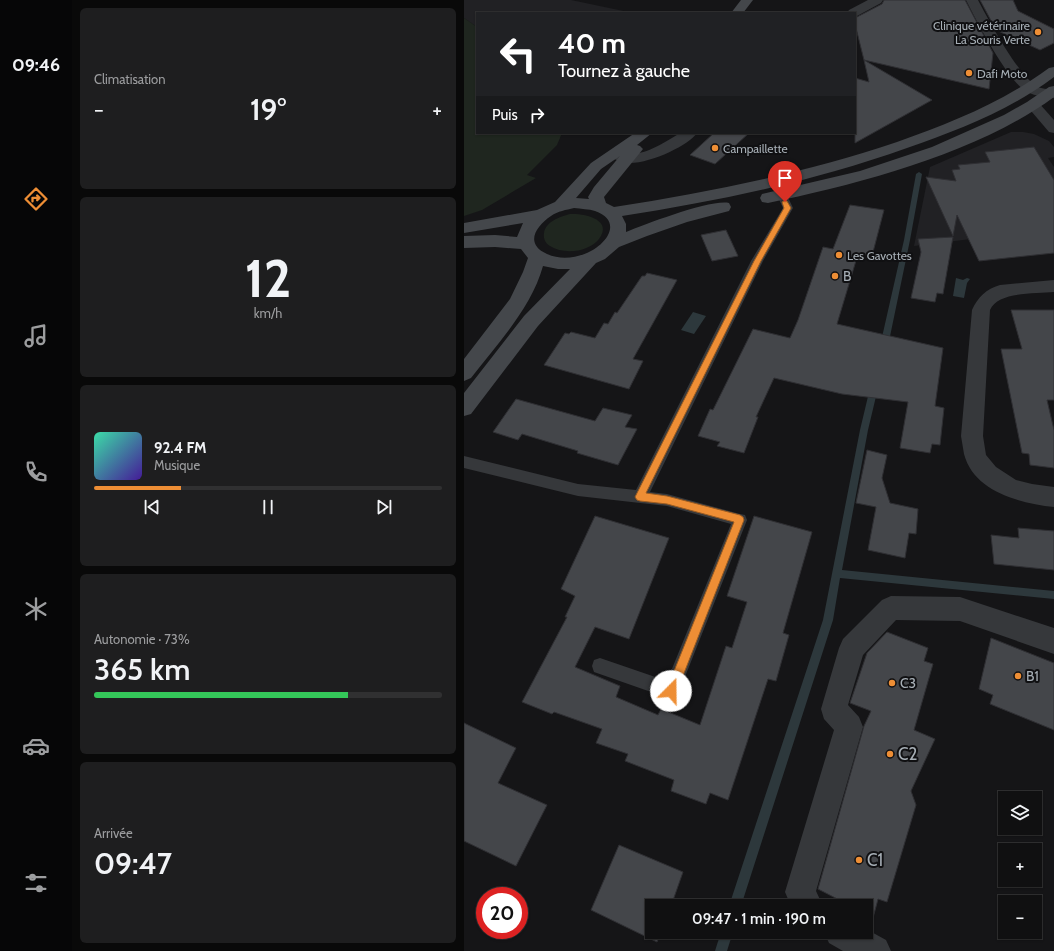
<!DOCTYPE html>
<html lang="fr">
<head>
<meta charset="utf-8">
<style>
	body { margin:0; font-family:Cabin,sans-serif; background:#1e1e1f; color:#f1f3f6; height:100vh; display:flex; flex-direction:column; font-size:15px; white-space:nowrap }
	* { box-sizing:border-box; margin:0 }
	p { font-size:13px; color:#9c9d9f }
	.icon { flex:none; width:22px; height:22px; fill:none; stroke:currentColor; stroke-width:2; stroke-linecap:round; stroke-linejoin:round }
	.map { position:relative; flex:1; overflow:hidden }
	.panel { display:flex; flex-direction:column; gap:8px; padding:8px; background:#090909; width:392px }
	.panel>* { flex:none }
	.guide { position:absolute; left:12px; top:12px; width:380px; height:122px; border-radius:0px; box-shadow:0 1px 3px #0004,0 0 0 1px #303031; background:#202124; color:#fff; overflow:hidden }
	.controls { position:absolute; left:534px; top:791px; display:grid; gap:8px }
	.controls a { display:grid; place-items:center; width:44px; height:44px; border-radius:0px; background:#101011; box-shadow:0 1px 3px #0004,0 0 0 1px #303031; font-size:20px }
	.speed { position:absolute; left:12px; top:887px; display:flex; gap:8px; font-size:20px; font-weight:700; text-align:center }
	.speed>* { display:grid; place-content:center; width:52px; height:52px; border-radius:50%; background:#101011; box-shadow:0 1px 3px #0004,0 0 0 1px #303031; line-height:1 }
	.speed .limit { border:6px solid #d22; background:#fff; color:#111 }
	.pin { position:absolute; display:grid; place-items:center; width:34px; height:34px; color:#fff; margin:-41px -17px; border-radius:50% 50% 50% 0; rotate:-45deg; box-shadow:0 0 4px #0007 }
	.pin .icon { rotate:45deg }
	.me { position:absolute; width:44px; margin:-22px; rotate:22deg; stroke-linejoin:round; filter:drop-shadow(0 0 3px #0008) }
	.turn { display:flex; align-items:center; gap:14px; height:84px; padding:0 16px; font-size:18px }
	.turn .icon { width:52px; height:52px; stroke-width:2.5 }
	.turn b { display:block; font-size:28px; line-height:34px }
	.then { display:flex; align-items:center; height:38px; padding:0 16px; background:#0003; gap:8px; font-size:15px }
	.big { font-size:30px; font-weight:600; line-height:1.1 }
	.panel .tile { flex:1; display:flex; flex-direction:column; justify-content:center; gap:6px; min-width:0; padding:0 14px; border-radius:6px; background:#1e1e1f }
	.panel .dial { align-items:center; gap:0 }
	.dial b { font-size:52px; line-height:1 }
	.song { display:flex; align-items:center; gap:12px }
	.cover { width:48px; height:48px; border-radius:6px; background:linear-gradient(135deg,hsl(160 70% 55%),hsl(260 70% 35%)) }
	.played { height:4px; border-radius:2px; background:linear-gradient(90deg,#ee8e35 25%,#303031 25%) }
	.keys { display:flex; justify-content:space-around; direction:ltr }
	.heat { display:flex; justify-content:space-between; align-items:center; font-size:22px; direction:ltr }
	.charge { height:6px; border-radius:3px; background:linear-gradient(90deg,#34c759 73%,#303031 0) }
	.trip { position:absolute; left:181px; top:899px; width:228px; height:40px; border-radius:0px; background:#101011; box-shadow:0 1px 3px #0004,0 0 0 1px #303031; font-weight:600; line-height:40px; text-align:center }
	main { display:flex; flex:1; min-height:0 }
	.menu { display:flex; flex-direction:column; width:72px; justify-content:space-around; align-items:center; background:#060607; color:#9c9d9f }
	.menu .icon { width:28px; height:28px }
	.menu .current { color:#ee8e35 }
	.menu b { font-size:18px; color:#f1f3f6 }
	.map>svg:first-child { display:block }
	.built { fill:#212124 }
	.green { fill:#1f261f }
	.water { fill:#2d383c }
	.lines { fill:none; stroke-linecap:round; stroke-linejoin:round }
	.stream { fill:#2d383c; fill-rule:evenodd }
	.building { fill:#44464a; stroke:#2f2f33 }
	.service { fill:#36383b; fill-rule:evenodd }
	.minor { fill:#36383b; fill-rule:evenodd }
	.tertiary { fill:#36383b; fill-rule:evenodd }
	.secondary { fill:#44474b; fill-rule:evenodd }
	.route { fill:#ee8e35; stroke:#9b5c22 }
	.poi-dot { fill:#ee8e35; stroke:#101012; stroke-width:1.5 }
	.labels { text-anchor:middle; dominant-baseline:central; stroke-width:4; stroke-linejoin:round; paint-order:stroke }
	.far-poi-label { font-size:12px; fill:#a7afb6; stroke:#101012; text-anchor:start }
	.poi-label { font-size:14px; fill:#a7afb6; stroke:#101012; text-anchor:start }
	.near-poi-label { font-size:17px; fill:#a7afb6; stroke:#101012; text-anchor:start }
</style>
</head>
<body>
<main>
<nav class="menu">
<b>09:46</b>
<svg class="icon current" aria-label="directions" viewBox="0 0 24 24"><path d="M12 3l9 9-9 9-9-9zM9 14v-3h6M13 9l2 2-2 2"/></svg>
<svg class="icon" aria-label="music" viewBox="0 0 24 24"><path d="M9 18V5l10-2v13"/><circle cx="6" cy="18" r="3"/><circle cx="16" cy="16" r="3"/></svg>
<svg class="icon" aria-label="phone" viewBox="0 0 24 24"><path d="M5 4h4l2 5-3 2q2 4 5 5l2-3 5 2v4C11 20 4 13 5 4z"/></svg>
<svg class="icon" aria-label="climate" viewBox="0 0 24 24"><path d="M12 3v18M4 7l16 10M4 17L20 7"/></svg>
<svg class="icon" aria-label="car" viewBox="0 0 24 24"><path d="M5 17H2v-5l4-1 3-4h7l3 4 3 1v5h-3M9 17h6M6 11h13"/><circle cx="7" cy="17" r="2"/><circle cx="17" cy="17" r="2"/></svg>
<svg class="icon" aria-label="filters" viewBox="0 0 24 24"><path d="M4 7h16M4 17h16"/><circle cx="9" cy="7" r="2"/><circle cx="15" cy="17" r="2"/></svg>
</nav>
<section class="panel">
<div class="tile"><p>Climatisation</p>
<div class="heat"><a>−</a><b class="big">19°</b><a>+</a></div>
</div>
<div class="tile dial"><b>12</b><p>km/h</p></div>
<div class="tile">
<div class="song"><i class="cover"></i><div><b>92.4 FM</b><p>Musique</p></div></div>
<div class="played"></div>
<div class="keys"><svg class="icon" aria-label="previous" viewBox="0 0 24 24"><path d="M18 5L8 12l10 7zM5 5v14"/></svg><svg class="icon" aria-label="pause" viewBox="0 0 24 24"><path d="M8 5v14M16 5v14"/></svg><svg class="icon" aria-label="next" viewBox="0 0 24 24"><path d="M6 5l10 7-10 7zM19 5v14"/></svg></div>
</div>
<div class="tile"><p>Autonomie · 73%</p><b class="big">365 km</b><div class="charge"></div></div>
<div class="tile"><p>Arrivée</p><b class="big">09:47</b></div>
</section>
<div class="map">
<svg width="590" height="951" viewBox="0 0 590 951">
	<rect width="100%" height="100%" fill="#151517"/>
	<g class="built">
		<polygon points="0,0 107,0 169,13 13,13 13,27 0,18"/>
		<polygon points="547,132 559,132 570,134 585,141 590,147 590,157 584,158 590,167 590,229 450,246 466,167"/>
	</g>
	<g class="green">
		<polygon points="0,18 13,27 13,133 98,133 93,145 63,175 72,178 18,210 0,216"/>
		<path d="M106,214c13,-1 44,5 29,25 -10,13 -35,16 -49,7 -4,-2 -7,-7 -6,-13 2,-12 16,-16 26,-19z"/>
	</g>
	<g class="water">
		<polygon points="492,278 499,280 503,278 506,279 503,283 500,298 489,296"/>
		<polygon points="229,312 242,316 230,334 217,330"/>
	</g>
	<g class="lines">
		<g class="stream">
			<polygon points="455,172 458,174 446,240 424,346 420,349 416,346 440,240 452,174"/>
			<polygon points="410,385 414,388 404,430 378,570 590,591 590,599 376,578 369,620 277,906 265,906 359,620 396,430 406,388"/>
			<polygon points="257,932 269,932 263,951 251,951"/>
		</g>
	</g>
	<g class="building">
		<polygon points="420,0 501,0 529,53 525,89 400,60 391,24 391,18 418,4"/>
		<polygon points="516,0 549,0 554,11 590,29 590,43 576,50 532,30"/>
		<polygon points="400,60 468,100 391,143 391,78 405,82"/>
		<polygon points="250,133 285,133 251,164 226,155"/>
		<polygon points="570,147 590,180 590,253 515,261 493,215 489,236 462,177 492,181 488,170 496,169 494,165 526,162 521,152"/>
		<polygon points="386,205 420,210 408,256 394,254 373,324 479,348 471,406 480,408 476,445 468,444 466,453 436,448 444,402 378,394 310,378 292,417 294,417 280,453 253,446 256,442 234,436 246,409 249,410 289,329 326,338 334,320 359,247 369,249"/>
		<polygon points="262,230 274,256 248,261 237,235"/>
		<polygon points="489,237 479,294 473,293 471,302 447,298 457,252 454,239"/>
		<polygon points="183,273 213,280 169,359 179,361 165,389 80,365 101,333 105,334 107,332 131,338 140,323 144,324 151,312 153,313 178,276 181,276"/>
		<polygon points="547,310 590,310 590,400 583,400 590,430 590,468 566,465 565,454 558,453 537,349 558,349"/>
		<polygon points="52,399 131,421 139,408 168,415 161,427 173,429 154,465 113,453 114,451 58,434 54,440 29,432"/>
		<polygon points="403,450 423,455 418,478 426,503 454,509 452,534 445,533 441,558 404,550 412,507 392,503"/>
		<polygon points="131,516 205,538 165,639 131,627 111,667 156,686 152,697 194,715 197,709 236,725 262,646 268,648 283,602 263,596 290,516 348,532 319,633 325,635 312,681 304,679 264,800 246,793 242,804 207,791 210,780 161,761 164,754 132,743 138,729 90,712 88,714 58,702 103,617 101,617 111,596 97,589"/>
		<polygon points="554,528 590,531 590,570 530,564 527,535 555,538"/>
		<polygon points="423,632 464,648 460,661 469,664 450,730 471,739 447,791 452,805 423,902 414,899 409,918 402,914 402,906 387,906 354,889 400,726 407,711 386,703 403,653"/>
		<polygon points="527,638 590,663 590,730 526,704 529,695 515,689"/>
		<polygon points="0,723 52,748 34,783 83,805 52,866 0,841"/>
		<polygon points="155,845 219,872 207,906 188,906 188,932 197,932 193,942 127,910"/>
	</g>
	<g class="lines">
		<polygon class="service" points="318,192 322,193 329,208 299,261 186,492 203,494 276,514 281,515 283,520 213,697 207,699 130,672 128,666 130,660 136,658 203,681 267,524 203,506 114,496 0,468 0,456 114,484 172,490 287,261 319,208 313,195"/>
		<g class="minor">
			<polygon points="404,0 419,0 417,3 393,16 391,16 391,13 383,13 385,10"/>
			<path d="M502,0h12c11,21 39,73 58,86 5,3 12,3 18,4v8c-9,-1 -19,-2 -27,-6 -19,-10 -51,-72 -61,-92z"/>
			<path d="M216,133h17c-10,15 -71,43 -85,23l8,-12 5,-2 5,2 3,3 -4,7c17,1 36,-12 51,-21z"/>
			<path d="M590,280v12c-18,2 -56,-1 -64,18l-7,126 3,19 10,12 20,13 16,4 22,3v20c-34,-4 -80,-15 -90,-53 -1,-6 -2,-12 -3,-18l11,-126c6,-13 14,-21 28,-25z"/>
			<polygon points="427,596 496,597 590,628 590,654 496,621 432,620 399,655 384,705 395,717 399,727 352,891 359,906 327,906 321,892 370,730 360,719 357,709 375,648 379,639 418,600"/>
			<polygon points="402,929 422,940 427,951 379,951 365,943 360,932 402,932"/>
		</g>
		<polygon class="tertiary" points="569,101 574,102 590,120 590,133 585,132 562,105 564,102"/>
		<g class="secondary">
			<polygon points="277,0 289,0 279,13 267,13"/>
			<path d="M590,67v10c-44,33 -95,53 -147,71 -92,33 -188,53 -285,68l4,8v8c20,-8 85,-33 103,-29l2,4 -2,4 -42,11 -40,14 -28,11 -14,12 -9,4 -58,63 -67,88 -7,2v-23l60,-77 46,-47h-12l-15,-3c-12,43 -46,78 -72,112l-7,3v-22l46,-60 13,-27 5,-14 -7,-9 -26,-2 -31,1v-12l31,-1 22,2 6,-14 -59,10v-10l73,-13 18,-8 36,-39 44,-30h17l-15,12 3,1 3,3 -39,48 2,6 8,4c96,-15 191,-34 283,-65 54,-19 106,-40 152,-74zM156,156l-26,31 -6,10 1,2 -13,-1 25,-29zM110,208c7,1 15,1 21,3 41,14 -10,60 -48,43 -23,-10 -11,-28 4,-38 7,-5 15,-6 23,-8z"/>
			<path d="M590,86v11c-76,56 -194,87 -286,106l-6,-1 -2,-4 2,-4 98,-23 72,-24 72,-32 23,-13 22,-15z"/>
		</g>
	</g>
	<polygon class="route" points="321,200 323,201 327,208 297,261 182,493 203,496 276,515 279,517 280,520 213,691 211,695 207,697 203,695 202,691 270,522 203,504 176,501 173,500 171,497 290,261 320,208 318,202"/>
	<g class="poi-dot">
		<circle cx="574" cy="32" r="4"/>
		<circle cx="505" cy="73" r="4"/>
		<circle cx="251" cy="148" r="4"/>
		<circle cx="375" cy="255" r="4"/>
		<circle cx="371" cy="276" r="4"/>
		<circle cx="554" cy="676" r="4"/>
		<circle cx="428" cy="683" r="4"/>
		<circle cx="426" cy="754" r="4"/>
		<circle cx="395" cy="860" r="4"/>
	</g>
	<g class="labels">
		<g class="far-poi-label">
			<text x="566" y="25" text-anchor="end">Clinique vétérinaire<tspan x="566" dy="14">La Souris Verte</tspan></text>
			<text x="513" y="73">Dafi Moto</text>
			<text x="259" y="148">Campaillette</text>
			<text x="383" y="255">Les Gavottes</text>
		</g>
		<g class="poi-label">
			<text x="379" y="276">B</text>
			<text x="562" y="676">B1</text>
			<text x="436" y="683">C3</text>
		</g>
		<g class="near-poi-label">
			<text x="434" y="754">C2</text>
			<text x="403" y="860">C1</text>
		</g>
	</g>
</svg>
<div class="controls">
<a><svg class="icon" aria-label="layers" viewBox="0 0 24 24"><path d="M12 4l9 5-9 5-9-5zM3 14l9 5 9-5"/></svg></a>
<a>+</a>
<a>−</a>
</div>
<div class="speed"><div class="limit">20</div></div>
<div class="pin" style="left:321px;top:202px;background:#d93025"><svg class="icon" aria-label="arrive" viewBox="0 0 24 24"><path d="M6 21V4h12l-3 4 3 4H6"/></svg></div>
<svg class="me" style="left:207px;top:691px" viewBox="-20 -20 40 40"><circle r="19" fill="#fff"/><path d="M0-13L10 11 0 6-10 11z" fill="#ee8e35"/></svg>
<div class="trip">09:47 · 1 min · 190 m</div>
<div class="guide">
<div class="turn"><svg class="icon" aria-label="left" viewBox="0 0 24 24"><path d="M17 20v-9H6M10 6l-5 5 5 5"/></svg><div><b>40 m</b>Tournez à gauche</div></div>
<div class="then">Puis<svg class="icon" aria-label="right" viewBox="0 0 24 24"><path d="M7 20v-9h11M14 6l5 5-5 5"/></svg></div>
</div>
</div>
</main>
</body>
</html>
